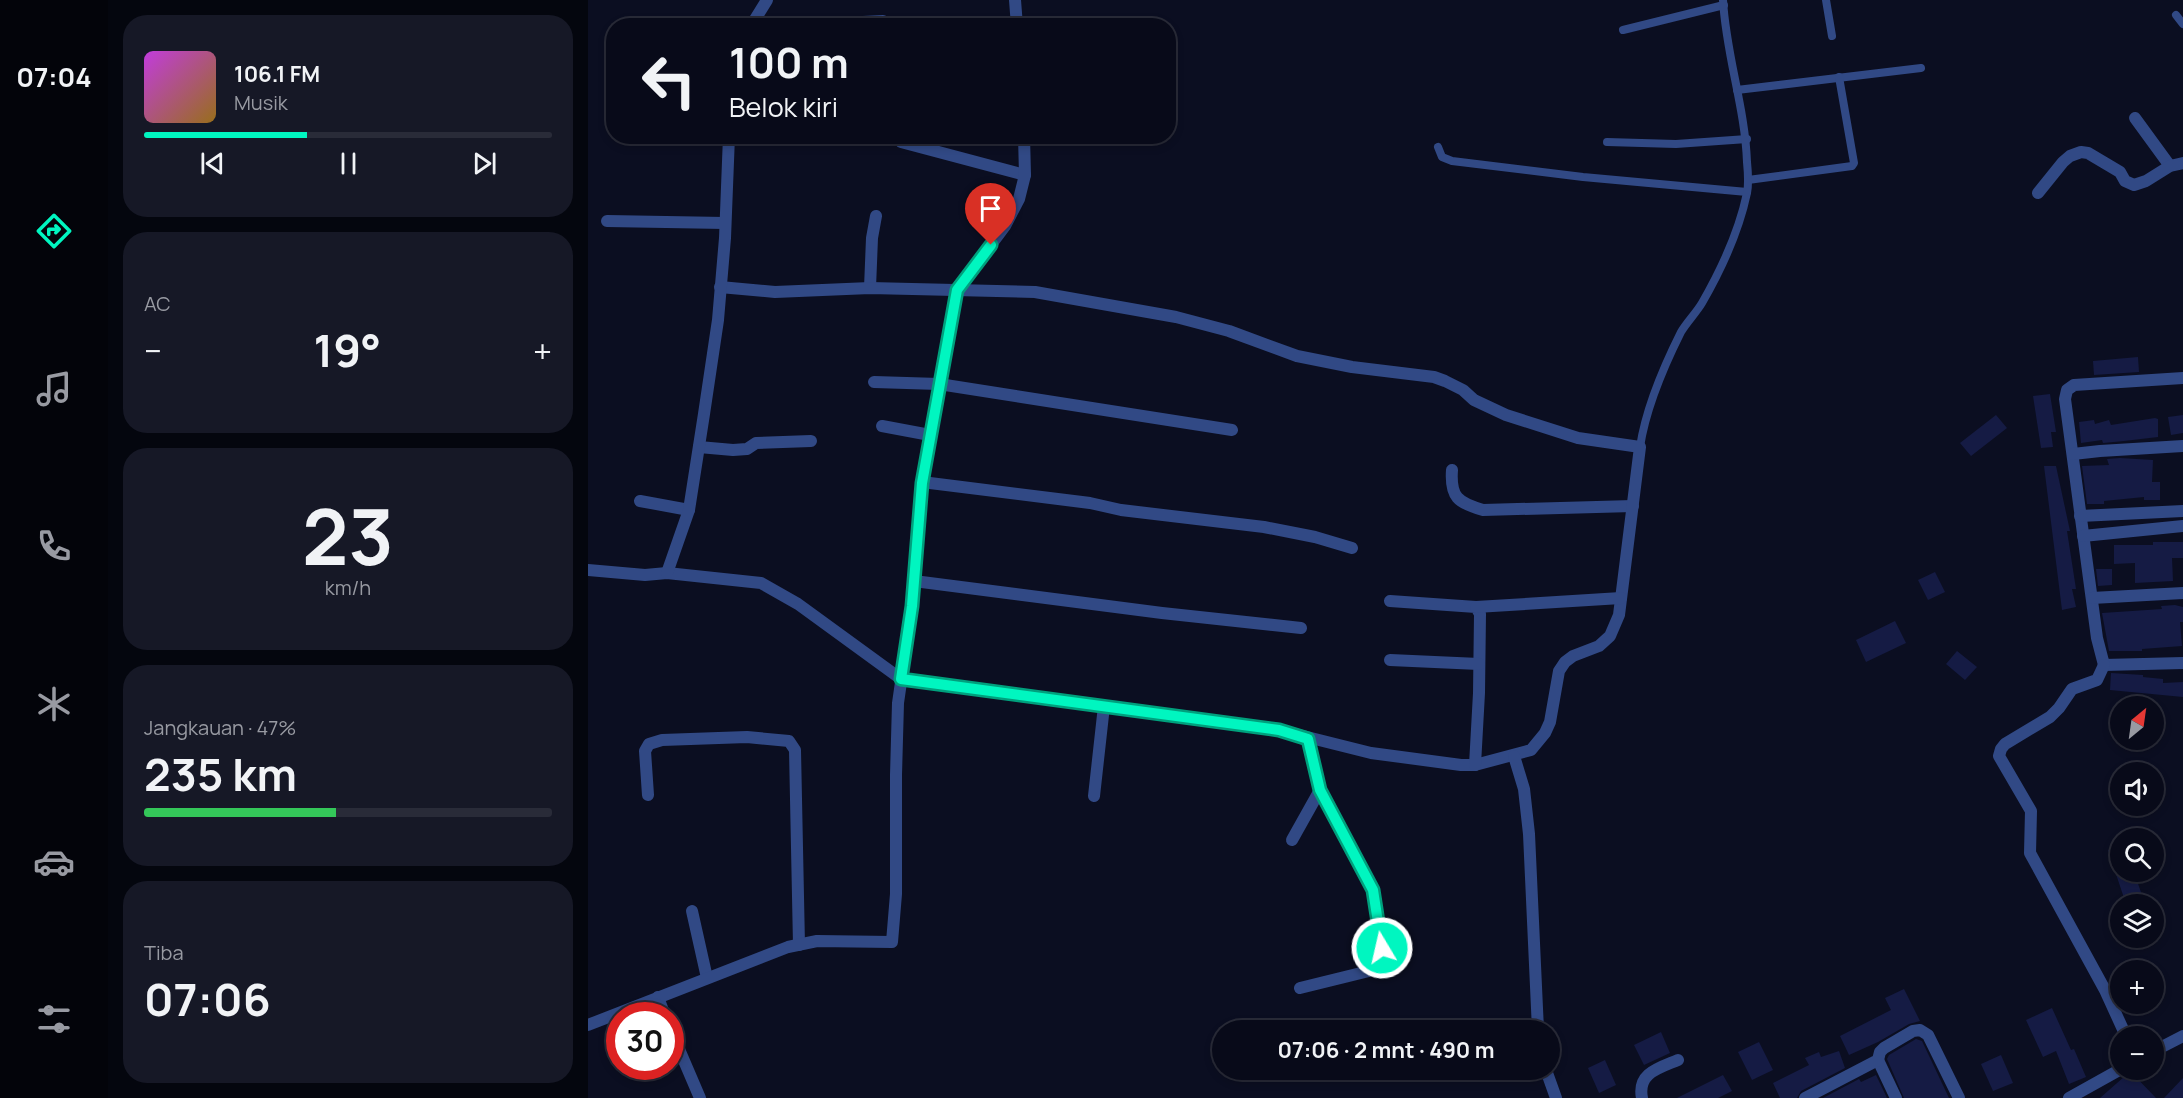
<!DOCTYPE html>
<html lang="id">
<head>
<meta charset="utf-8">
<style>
	body { margin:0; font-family:Manrope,sans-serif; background:#161826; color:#f1f3f6; height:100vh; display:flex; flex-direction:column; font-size:22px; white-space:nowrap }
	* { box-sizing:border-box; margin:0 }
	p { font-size:20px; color:#989aa2 }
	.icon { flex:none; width:33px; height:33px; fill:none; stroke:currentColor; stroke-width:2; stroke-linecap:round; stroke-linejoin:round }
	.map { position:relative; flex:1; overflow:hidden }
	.panel { display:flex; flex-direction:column; gap:15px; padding:15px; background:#04060e; width:480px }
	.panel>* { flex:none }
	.top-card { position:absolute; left:18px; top:18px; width:570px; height:126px; border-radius:24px; box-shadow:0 3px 9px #0003,0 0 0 2px #292b38; background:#080a19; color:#f1f3f6; overflow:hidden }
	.needle { width:39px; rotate:29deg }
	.fabs { position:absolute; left:1522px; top:696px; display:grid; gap:12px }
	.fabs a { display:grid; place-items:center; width:54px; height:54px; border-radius:50%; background:#080a19; box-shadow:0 3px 9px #0003,0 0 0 2px #292b38; font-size:30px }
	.speed { position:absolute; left:18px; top:1002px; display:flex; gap:12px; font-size:30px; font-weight:700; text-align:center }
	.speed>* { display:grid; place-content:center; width:78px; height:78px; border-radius:50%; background:#080a19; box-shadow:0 3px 9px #0003,0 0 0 2px #292b38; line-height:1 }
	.speed .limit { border:9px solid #d22; background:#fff; color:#111 }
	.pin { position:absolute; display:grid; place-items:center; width:51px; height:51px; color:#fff; margin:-62px -26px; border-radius:50% 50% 50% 0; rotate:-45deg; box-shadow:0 0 6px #0007 }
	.pin .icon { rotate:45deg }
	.me { position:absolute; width:66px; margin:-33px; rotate:351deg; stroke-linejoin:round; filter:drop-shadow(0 0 4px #0008) }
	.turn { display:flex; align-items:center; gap:21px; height:126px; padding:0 24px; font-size:27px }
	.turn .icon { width:78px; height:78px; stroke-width:2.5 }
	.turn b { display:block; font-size:42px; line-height:51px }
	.big { font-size:45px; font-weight:700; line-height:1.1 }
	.panel .widget { flex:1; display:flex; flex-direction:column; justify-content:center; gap:9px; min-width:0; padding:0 21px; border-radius:24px; background:#161826 }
	.panel .dial { align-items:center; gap:0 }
	.dial b { font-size:78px; line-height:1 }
	.song { display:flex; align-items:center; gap:18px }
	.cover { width:72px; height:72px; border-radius:9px; background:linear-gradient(135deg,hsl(290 70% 55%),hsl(40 70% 35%)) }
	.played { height:6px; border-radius:3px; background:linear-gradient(90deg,#00f6c0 40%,#292b38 40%) }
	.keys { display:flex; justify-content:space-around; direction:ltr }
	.heat { display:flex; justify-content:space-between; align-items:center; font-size:33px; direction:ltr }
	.charge { height:9px; border-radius:4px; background:linear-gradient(90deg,#34c759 47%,#292b38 0) }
	.trip { position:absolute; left:624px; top:1020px; width:348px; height:60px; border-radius:30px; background:#080a19; box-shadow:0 3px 9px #0003,0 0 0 2px #292b38; font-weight:700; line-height:60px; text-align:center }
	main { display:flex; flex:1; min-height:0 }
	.tabs { display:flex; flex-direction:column; width:108px; justify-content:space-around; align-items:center; background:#03040a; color:#989aa2 }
	.tabs .icon { width:42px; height:42px }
	.tabs .on { color:#00f6c0 }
	.tabs b { font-size:27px; color:#f1f3f6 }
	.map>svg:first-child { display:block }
	.building { fill:#151b44 }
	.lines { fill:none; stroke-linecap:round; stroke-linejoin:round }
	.service { stroke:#314985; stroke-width:8 }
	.minor { stroke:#314985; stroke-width:12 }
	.route-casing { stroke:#00a07d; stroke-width:15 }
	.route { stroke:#00f6c0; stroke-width:10 }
</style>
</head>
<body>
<main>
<nav class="tabs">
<b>07:04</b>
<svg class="icon on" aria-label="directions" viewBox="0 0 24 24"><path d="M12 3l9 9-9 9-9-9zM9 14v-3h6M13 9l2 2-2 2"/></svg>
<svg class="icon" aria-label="music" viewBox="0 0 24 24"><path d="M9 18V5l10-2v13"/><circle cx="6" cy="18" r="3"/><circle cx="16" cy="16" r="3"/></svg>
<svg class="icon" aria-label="phone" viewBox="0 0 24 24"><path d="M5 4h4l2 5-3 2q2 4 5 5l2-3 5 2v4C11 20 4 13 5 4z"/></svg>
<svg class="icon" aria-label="climate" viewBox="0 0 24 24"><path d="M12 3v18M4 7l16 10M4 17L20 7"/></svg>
<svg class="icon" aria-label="car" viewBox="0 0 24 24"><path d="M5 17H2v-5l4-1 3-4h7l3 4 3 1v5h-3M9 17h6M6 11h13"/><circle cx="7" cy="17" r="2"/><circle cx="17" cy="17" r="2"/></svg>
<svg class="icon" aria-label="filters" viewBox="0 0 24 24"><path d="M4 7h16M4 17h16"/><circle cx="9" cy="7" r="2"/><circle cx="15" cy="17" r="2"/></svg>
</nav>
<section class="panel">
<div class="widget">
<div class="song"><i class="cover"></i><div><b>106.1 FM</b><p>Musik</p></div></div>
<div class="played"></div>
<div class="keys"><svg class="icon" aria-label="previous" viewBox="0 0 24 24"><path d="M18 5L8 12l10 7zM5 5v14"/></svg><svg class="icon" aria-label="pause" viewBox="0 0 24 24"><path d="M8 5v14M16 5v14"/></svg><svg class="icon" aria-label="next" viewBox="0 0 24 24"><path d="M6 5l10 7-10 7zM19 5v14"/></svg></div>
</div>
<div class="widget"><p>AC</p>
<div class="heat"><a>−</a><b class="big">19°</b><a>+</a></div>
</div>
<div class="widget dial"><b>23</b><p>km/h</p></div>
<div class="widget"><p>Jangkauan · 47%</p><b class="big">235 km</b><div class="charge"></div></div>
<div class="widget"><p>Tiba</p><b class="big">07:06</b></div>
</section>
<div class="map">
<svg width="1595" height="1098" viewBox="0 0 1595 1098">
	<rect width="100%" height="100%" fill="#0b0e21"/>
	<g class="building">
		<polygon points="1550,357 1551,372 1506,375 1505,361"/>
		<polygon points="1462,394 1468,432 1463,432 1465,447 1453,448 1445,396"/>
		<polygon points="1408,415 1419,428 1383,456 1372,443"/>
		<polygon points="1595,415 1595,433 1583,435 1580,417"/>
		<polygon points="1567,418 1570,419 1570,437 1536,441 1515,443 1514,440 1493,443 1491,422 1506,420 1507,424 1521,420 1523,425"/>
		<polygon points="1532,458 1565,460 1564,482 1572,482 1572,500 1556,500 1556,497 1516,501 1516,504 1499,504 1494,466 1521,465 1519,459"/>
		<polygon points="1456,466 1468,466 1482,531 1479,531 1488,589 1484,589 1488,607 1474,610"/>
		<polygon points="1565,542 1595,542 1595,558 1584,558 1585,581 1547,583 1547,563 1526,564 1526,545 1565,545"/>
		<polygon points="1508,569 1524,569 1524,585 1510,586"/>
		<polygon points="1347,572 1357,592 1340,600 1330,580"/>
		<polygon points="1587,605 1595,607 1595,622 1592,622 1594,646 1554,649 1554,651 1521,651 1514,613 1574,609 1573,606"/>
		<polygon points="1307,621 1318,643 1278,662 1268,640"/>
		<polygon points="1369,651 1389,667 1377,680 1358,664"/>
		<polygon points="1523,673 1555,675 1555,677 1575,679 1575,683 1595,682 1595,697 1522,690"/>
		<polygon points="1533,846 1533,872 1546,872 1557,904 1538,904 1520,850"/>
		<polygon points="1316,989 1332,1021 1321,1024 1290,1042 1261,1055 1252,1036 1303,1010 1297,998"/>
		<polygon points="1464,1008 1483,1050 1486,1049 1498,1077 1481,1084 1468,1051 1455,1057 1438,1020"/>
		<polygon points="1073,1032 1082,1053 1056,1065 1046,1045"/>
		<polygon points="1328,1039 1334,1041 1361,1098 1316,1098 1299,1059 1301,1055"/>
		<polygon points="1171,1042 1185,1070 1164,1080 1150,1052"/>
		<polygon points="1251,1051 1257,1068 1213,1091 1209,1098 1192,1098 1185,1083 1221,1065 1217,1058 1231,1052 1233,1057"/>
		<polygon points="1413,1055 1425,1083 1405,1091 1393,1064"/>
		<polygon points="1017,1060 1028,1085 1011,1093 1000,1068"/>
		<polygon points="1541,1070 1568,1098 1512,1098 1537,1076"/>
		<polygon points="1135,1075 1144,1091 1130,1098 1089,1098"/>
		<polygon points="1288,1075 1299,1098 1235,1098 1271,1079 1273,1082"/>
		<polygon points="1595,1078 1595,1098 1576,1098"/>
	</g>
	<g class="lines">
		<g class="service">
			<polyline points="1238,0 1244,36"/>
			<polyline points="1588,15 1595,24"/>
			<polyline points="1035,30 1136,5"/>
			<polyline points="1149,90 1333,68"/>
			<polyline points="1019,142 1088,144 1159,139"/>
			<polyline points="850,147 854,157 864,161 995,177 1159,192"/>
			<polyline points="1160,180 1264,166 1266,163 1251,77"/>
			<path d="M1052,447c6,-40 23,-79 41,-115 6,-10 15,-19 21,-29 19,-33 37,-72 45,-110 2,-10 1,-21 0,-31 -2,-55 -21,-107 -24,-162"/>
		</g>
		<g class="minor">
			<polyline points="427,0 429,26"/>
			<polyline points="163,26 179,0"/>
			<polyline points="270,26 275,22 295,21"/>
			<polyline points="1547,118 1582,166"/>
			<polyline points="313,142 437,175"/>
			<polyline points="1450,193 1475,162 1482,156 1493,152 1500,153 1532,172 1537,181 1546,185 1558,181 1582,166 1595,163"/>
			<polyline points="19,221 137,223"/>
			<polyline points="282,288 284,238 288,216"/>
			<polyline points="1595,378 1486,385 1479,390 1477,399 1509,638 1516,665 1595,663"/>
			<polyline points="286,382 351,384 644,430"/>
			<polyline points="294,426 342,435"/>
			<polyline points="111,447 145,450 159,449 168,443 223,441"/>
			<polyline points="1485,454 1512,451 1595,446"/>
			<path d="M864,470c-2,27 6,33 31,40l150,-4"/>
			<polyline points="334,482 502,503 533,510 676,527 727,537 764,548"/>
			<polyline points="52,501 101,510"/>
			<polyline points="1492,516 1595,511"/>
			<polyline points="1495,536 1595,526"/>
			<polyline points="0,570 57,575 79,573 173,583 210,604 313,679 691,730 783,753 873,765 887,765 943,750 957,733 962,722 971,671 977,662 985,656 1011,646 1022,636 1031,615 1052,447 990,438 918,415 886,400 875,390 857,381 846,377 764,367 709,356 641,331 588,317 447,292 282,288 187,292 132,287"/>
			<polyline points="79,573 101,510 116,414 130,320 137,238 141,136"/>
			<polyline points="326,581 574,613 713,628"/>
			<polyline points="1504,598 1595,593"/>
			<polyline points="802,601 888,607 892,614 891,693 887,765"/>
			<polyline points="888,607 1033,598"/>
			<polyline points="802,660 891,664"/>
			<polyline points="1516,665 1509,680 1484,689 1471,708 1462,717 1417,744 1413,749 1411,756 1443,811 1442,853 1517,990 1538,1036"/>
			<polyline points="926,756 936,789 941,834 950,1030"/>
			<polyline points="60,795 57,751 61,744 74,740 159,737 201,741 207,750 211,945"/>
			<polyline points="506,796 516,706"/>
			<polyline points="704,840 732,790"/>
			<polyline points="104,911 119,978"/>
			<polyline points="712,988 781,971 789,967 795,955 785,890 732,790 720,739"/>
			<polyline points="70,997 77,1016"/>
			<polyline points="0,1025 200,947 229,941 304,942 308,894 308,775 310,703 324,606 334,482 369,290 417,226 431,199 437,175 436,136"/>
			<polyline points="82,1028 112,1098"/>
			<polyline points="1566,1051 1595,1036"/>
			<polyline points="1290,1060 1308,1098"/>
			<polyline points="958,1070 968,1098"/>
			<path d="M1054,1098c-5,-25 17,-30 36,-38"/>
			<polyline points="1217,1098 1290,1060 1292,1052 1296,1048 1325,1031 1332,1030 1340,1035 1371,1098"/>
			<polyline points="1481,1098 1533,1069"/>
		</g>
	</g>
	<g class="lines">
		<defs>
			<polyline id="route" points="403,245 369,290 334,483 324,606 313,679 691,730 720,739 732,790 785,890 794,948"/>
		</defs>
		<use href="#route" class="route-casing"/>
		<use href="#route" class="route"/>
	</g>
</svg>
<div class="fabs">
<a><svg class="needle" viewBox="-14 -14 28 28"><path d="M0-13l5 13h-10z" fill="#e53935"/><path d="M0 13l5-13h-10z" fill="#989aa2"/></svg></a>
<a><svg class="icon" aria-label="sound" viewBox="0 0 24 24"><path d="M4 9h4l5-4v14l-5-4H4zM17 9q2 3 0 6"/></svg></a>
<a><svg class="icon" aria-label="search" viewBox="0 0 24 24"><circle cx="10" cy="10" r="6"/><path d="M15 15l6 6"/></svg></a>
<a><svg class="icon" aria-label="layers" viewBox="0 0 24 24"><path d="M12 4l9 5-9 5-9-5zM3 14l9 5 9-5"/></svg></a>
<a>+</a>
<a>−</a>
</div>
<div class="speed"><div class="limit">30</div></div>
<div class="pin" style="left:403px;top:245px;background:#d93025"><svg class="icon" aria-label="arrive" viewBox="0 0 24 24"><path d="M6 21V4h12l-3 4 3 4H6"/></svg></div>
<svg class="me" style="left:794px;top:948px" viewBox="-20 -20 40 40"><circle r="17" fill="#00f6c0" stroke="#fff" stroke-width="3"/><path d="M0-11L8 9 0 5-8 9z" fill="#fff"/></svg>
<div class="trip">07:06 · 2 mnt · 490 m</div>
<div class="top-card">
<div class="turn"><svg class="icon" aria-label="left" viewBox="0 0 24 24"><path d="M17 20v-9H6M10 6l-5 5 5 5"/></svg><div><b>100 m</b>Belok kiri</div></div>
</div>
</div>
</main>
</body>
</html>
